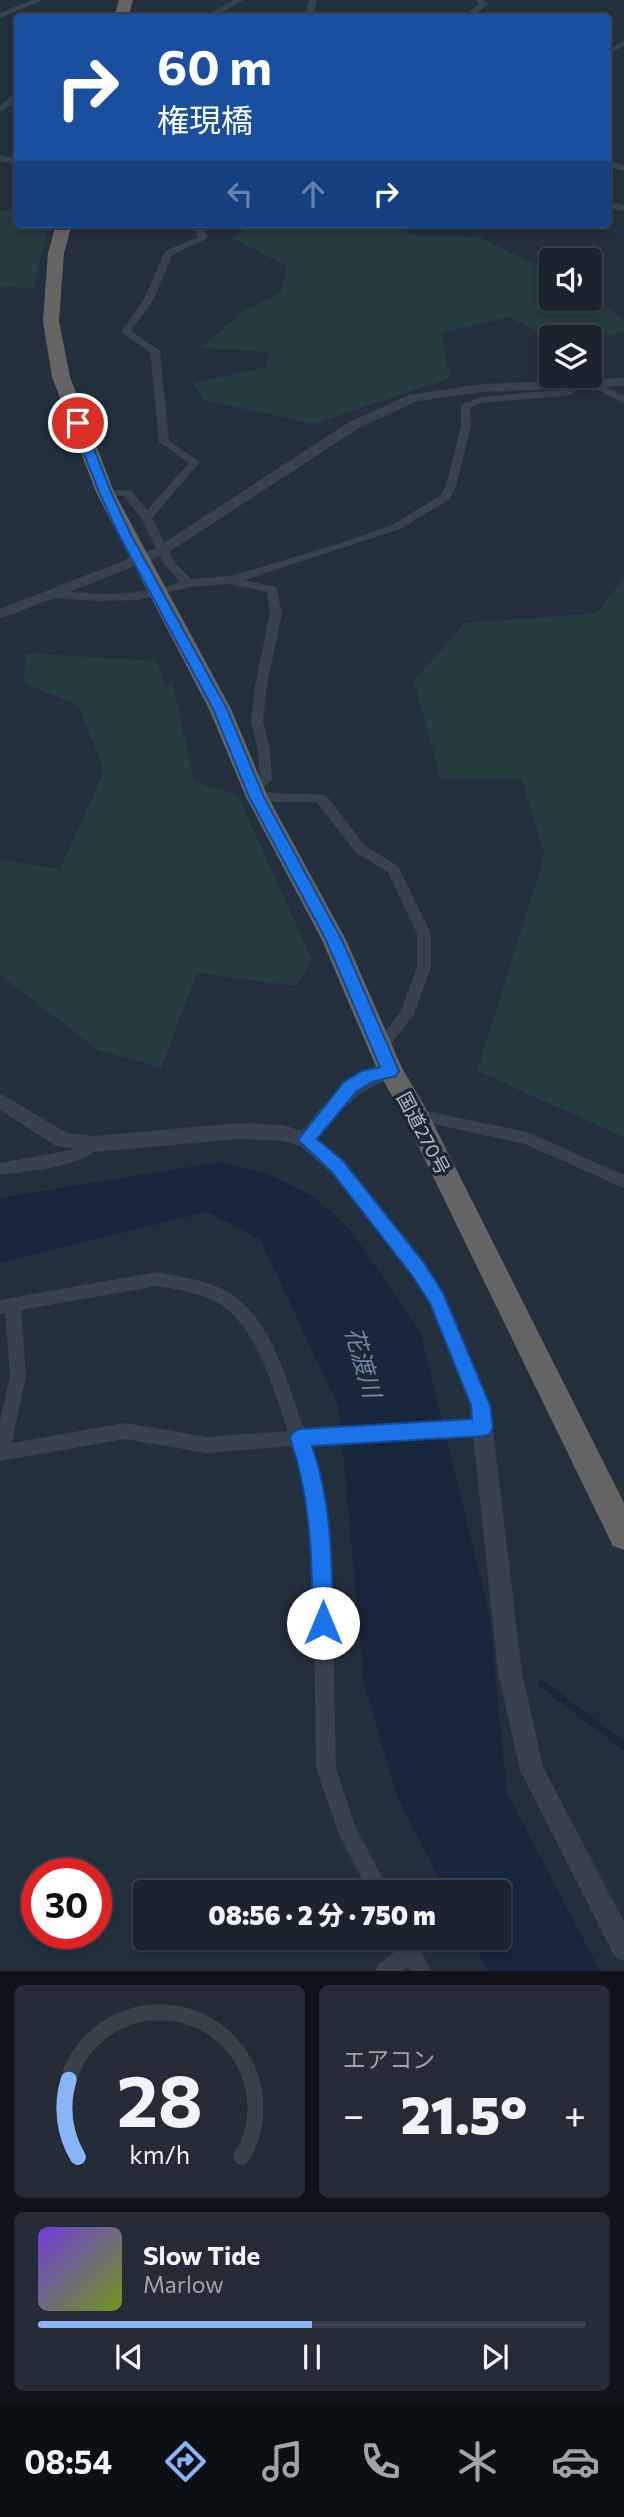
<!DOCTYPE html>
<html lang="ja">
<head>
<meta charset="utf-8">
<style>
	body { margin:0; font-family:Commissioner,"Noto Sans JP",sans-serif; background:#242b36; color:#f1f3f6; height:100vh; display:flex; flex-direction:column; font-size:26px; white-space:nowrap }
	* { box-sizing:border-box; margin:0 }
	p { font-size:23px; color:#a0a4aa }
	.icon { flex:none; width:38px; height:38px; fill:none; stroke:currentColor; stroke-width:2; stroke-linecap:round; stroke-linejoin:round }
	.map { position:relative; height:1971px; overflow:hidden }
	.details { display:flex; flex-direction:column; gap:14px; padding:14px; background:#0f1319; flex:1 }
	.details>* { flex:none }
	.guide { position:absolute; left:14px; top:14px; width:597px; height:214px; border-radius:7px; box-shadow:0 4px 10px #0003,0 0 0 2px #39404a; background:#1a4fa0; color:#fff; overflow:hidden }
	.controls { position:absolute; left:539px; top:248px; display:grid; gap:14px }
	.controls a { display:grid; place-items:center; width:63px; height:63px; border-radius:7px; background:#1b232e; box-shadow:0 4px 10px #0003,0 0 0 2px #39404a; font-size:35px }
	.speed { position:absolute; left:21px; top:1858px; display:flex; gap:14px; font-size:35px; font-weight:700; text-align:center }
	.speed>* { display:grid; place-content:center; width:91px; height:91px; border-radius:50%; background:#1b232e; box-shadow:0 4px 10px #0003,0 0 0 2px #39404a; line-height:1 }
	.speed .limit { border:10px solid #d22; background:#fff; color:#111 }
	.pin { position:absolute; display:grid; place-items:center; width:60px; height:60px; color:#fff; margin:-30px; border:4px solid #fff; border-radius:50%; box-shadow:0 2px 7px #0007 }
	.me { position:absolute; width:77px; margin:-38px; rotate:0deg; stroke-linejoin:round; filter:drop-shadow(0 0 5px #0008) }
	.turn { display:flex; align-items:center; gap:24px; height:147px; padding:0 28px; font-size:32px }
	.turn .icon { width:91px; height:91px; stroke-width:2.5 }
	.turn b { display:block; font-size:49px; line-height:60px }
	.lanes { display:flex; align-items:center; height:66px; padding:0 28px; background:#0003; justify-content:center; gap:35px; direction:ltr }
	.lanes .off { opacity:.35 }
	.big { font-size:52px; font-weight:800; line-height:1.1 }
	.details .card { flex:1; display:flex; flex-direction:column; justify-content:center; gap:10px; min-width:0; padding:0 24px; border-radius:10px; background:#242b36 }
	.details .dial { align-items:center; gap:0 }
	.dial svg { height:182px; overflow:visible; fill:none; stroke:#39404a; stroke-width:7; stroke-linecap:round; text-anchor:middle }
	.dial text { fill:#f1f3f6; stroke:none }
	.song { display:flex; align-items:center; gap:21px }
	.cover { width:84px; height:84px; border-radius:10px; background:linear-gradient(135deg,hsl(260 70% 55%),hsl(80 70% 35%)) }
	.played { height:7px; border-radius:4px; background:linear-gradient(90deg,#8ab4f8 50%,#39404a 50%) }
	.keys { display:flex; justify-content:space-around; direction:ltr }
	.heat { display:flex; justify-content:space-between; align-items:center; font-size:38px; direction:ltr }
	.details .tiles { flex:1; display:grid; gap:14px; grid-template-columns:1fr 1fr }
	.card:last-child { grid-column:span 2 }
	.trip { position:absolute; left:133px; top:1880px; width:378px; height:70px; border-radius:7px; background:#1b232e; box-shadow:0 4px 10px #0003,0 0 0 2px #39404a; font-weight:800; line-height:70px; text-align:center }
	.tab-bar { display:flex; height:112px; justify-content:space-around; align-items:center; background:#0b0e12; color:#a0a4aa }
	.tab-bar .icon { width:49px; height:49px }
	.tab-bar .selected { color:#8ab4f8 }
	.tab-bar b { font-size:32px; color:#f1f3f6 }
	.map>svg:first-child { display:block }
	.green { fill:#263c3f }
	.water { fill:#17263c }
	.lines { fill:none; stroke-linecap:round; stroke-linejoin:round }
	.stream { stroke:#17263c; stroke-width:7 }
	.minor { fill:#38414e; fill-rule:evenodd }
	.tertiary { fill:#38414e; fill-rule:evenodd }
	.trunk { fill:#656462; fill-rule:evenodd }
	.route { fill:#1a73e8; stroke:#114b97; stroke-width:2 }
	.labels { text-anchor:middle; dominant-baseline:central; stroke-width:7; stroke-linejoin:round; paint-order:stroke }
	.street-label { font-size:19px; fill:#b4bcc9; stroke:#1d2633 }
	.near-water-label { font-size:24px; font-style:italic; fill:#6d86a8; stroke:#1d2633 }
</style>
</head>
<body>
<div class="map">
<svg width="624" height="1971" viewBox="0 0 624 1971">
	<rect width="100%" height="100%" fill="#242f3e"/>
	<g class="green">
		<polygon points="0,211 17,211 18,224 49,224 33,289 0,286"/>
		<polygon points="255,224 387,224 420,236 479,237 551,272 551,299 590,299 590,295 624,320 624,332 590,339 551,339 509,317 441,333 450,378 314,424 203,400 194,383 266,367 269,352 200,348 245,310 281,292 287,266 232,238"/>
		<polygon points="624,578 624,1137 477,1071 545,855 522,779 441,779 414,681 465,623 597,613"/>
		<polygon points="26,653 157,661 165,687 173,683 194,782 238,795 312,960 296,986 197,973 161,1068 98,1050 0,975 0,860 60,869 104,771 79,706 23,683"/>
	</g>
	<polygon class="water" points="221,1162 268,1174 315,1197 351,1231 421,1334 489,1613 507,1793 600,1971 488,1971 470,1937 499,1937 499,1892 446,1892 397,1797 364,1682 339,1408 260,1239 207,1212 0,1263 0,1198"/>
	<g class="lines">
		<polyline class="stream" points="542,1684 624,1746"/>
		<g class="minor">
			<polygon points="32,0 43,0 0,18 0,13"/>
			<polygon points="233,0 243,0 213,18 202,18"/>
			<polygon points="309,0 317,0 312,18 304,18"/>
			<polygon points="476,0 484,0 488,4 471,18 461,18 479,4"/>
			<polygon points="624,41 624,46 607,55 607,50"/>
			<polygon points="15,93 18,93 18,100 0,112 0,106"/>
			<polygon points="0,155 18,159 18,164 0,161"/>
			<polygon points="607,160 624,165 624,171 607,166"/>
			<path d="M191,224h10l7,14 -36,17 -18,44 -23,32 29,20 9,90 31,21 -48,56 23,45 16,16 40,-3 110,-33 51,-18 49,-30 6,-12 14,-57v-21l19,-8 87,-8 12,-7 5,3 -14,10 -88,8 -12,5 1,18 -14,57 -7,16 -50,30 -156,51 32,7 6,26 -15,72 -4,36 7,31 2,28 -15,12 69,3 39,51 33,20 33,68v33l-17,47 -28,36h-10l-2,-4 27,-35 16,-44v-33l-29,-62 -33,-20 -38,-50h-60l-5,-2 -1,-3 3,-4 -6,-4 12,-11 -2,-26 -7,-31 4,-36 15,-72 -3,-21 -37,-8 -40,3 -53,13 -36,1 -53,-3 -6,-4 6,-4c44,4 89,8 132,-8l-16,-18 -23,-46 -17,-22 -19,-1 -5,-3 5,-3 26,2 16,19 42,-47 -30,-21 -9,-90 -29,-20 23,-33 21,-48 33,-14z"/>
			<polygon points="593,381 624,396 624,403 589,386 589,382"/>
			<polygon points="416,1109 527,1132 624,1175 624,1188 525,1144 411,1119 409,1115 411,1111"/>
			<path d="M93,1138l5,2 3,4c-15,24 -75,27 -101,31v-12l71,-13z"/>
			<path d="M157,1272c21,4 43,7 63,16 50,21 67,95 84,141l179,-10 6,2 2,6 -2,6 -6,2 -173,10 7,17 14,80 5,226 19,58 35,66h-21l-29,-55 -24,-69 -3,-226 -14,-80 -5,-16 -87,7 -82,-14 -125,22v-40l10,-46 -5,-62 -5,1v-14zM157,1286c18,3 36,6 53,13 46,19 62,89 78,132l-81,6 -82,-14 -113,20 14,-68 -5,-65z"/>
			<polygon points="393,1937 414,1937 431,1971 410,1971 408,1967 403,1971 376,1971 379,1964 398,1949"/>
		</g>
		<g class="tertiary">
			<polygon points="607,202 624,205 624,211 607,208"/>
			<polygon points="624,378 624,386 483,392 417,401 359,428 166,554 0,619 0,609 156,548 349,422 409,395 483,384"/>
			<path d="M391,1064l6,2 3,5 -3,5c-40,14 -53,31 -79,63l26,21 81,102 22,37 43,106 32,267 21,95 81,155v39l-9,-4 -95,-187 -22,-98 -28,-267 -41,-102 -18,-29 -81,-102 -30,-26 -17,-5 -44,-2 -146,13 -37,-6 -56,-36v-17l67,40 26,3 146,-13 44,2 19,6c29,-35 44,-55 89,-67z"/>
		</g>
		<g class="trunk">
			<polygon points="119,0 133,0 128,18 114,18"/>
			<polygon points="56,224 72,224 64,253 59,321 70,377 114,492 231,709 268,797 346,940 402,1068 425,1107 624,1503 624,1550 613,1546 406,1121 378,1071 322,940 246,797 209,709 96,492 52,377 43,321 48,253"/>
		</g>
	</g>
	<path class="route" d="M74,420l10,3 27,69 19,41 97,176 37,88 78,143 57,131 -3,5 -24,6 -16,10 -39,47 26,22 81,102 19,30 47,112 3,22 -3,7 -7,2 -171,10c20,57 20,118 21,177l-3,7 -7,3 -7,-3 -3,-7c-1,-63 -2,-125 -23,-185l3,-6 7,-3 172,-10 -1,-14 -41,-102 -19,-29 -80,-103 -33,-31 46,-58 18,-11 18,-4 -54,-127 -77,-143 -36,-88 -95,-176 -19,-41 -27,-69z"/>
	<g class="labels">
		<g class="street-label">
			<text transform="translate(424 1133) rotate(62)">国道270号</text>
		</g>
		<g class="near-water-label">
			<text transform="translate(364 1362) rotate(74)">花渡川</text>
		</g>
	</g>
</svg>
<div class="controls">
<a><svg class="icon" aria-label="sound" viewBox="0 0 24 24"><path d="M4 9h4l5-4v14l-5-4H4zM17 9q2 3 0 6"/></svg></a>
<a><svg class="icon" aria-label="layers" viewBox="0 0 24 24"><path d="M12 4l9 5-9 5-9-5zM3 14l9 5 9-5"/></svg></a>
</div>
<div class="speed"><div class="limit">30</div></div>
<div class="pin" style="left:78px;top:423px;background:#d93025"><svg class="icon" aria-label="arrive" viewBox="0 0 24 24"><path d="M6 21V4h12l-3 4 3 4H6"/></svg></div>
<svg class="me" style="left:323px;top:1623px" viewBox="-20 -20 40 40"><circle r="19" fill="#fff"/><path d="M0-13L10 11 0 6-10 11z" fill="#1a73e8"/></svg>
<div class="trip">08:56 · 2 分 · 750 m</div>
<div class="guide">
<div class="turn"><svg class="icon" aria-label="right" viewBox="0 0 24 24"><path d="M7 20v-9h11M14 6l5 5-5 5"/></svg><div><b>60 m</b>権現橋</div></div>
<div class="lanes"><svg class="icon off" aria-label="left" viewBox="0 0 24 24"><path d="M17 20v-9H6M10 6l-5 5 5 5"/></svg><svg class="icon off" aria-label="ahead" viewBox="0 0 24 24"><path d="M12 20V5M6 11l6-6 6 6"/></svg><svg class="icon" aria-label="right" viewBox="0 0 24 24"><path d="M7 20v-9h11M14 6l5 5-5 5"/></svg></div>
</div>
</div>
<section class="details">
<div class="tiles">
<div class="card dial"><svg viewBox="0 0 100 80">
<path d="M14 69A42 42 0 1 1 86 69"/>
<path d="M14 69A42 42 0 0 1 10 35" stroke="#8ab4f8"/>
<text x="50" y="56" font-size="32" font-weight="700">28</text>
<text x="50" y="72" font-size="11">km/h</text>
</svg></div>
<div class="card"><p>エアコン</p>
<div class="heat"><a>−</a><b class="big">21.5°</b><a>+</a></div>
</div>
<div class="card">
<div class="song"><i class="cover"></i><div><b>Slow Tide</b><p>Marlow</p></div></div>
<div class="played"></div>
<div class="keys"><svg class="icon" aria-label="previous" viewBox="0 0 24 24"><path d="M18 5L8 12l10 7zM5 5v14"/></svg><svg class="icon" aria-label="pause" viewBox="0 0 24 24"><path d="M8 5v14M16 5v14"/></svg><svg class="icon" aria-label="next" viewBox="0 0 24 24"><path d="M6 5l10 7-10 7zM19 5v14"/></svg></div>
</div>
</div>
</section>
<nav class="tab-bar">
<b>08:54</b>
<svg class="icon selected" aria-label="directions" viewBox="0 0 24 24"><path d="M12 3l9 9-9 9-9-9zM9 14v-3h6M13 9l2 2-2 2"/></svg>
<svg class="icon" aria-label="music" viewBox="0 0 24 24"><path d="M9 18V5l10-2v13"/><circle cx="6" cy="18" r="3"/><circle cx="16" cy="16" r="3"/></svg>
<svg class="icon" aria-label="phone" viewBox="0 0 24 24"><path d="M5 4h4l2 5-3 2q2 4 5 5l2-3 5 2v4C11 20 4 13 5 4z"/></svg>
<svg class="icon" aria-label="climate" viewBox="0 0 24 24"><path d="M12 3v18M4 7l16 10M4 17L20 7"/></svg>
<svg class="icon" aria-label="car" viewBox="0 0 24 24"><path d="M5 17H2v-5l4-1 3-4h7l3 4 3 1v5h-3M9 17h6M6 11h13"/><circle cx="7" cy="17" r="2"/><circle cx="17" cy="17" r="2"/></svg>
</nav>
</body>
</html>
